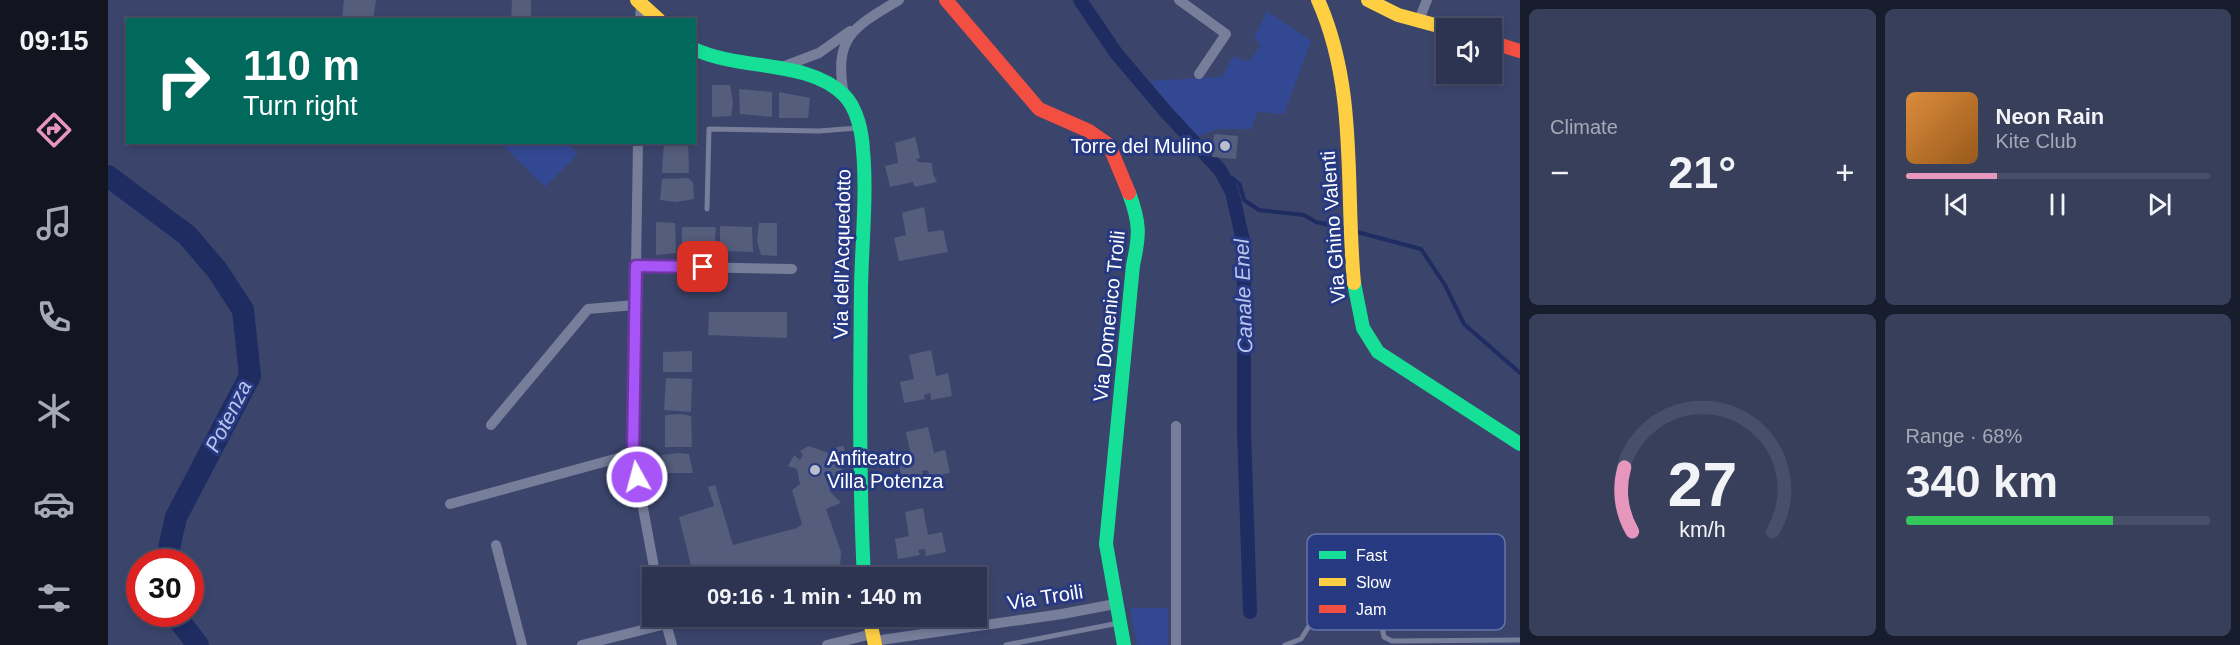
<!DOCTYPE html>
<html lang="en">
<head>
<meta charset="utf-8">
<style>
	body { margin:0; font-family:Arial,sans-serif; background:#383f5b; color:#f1f3f6; height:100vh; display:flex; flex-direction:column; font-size:22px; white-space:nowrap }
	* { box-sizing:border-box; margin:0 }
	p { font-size:20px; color:#a6aab7 }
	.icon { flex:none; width:33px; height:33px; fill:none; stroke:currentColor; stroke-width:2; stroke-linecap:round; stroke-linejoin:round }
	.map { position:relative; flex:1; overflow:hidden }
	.panel { display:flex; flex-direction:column; gap:9px; padding:9px; background:#181d2d; width:720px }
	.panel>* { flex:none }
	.hud { position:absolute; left:18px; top:18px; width:570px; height:126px; border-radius:0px; box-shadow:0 3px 9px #0003,0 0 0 2px #484f68; background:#00695c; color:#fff; overflow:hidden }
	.controls { position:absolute; left:1328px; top:18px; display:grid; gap:12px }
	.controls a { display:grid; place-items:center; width:66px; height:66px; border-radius:0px; background:#2c3451; box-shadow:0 3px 9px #0003,0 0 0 2px #484f68; font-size:30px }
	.speed { position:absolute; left:18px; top:549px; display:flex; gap:12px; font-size:30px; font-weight:700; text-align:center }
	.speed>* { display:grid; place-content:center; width:78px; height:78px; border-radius:50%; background:#2c3451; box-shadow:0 3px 9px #0003,0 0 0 2px #484f68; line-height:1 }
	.speed .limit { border:9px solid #d22; background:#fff; color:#111 }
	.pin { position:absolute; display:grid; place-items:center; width:51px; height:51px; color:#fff; margin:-26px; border-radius:12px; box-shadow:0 3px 9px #0006 }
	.me { position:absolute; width:66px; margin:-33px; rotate:353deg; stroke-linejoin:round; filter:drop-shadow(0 0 4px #0008) }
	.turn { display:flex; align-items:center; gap:21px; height:126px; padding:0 18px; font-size:27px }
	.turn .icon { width:78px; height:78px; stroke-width:2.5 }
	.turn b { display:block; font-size:42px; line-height:51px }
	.big { font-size:45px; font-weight:600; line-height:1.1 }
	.panel .tile { flex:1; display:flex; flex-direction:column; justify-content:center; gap:9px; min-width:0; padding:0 21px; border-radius:9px; background:#383f5b }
	.panel .dial { align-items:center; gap:0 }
	.dial svg { height:156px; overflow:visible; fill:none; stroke:#484f68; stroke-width:7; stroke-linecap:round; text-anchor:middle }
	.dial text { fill:#f1f3f6; stroke:none }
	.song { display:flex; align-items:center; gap:18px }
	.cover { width:72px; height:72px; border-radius:9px; background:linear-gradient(135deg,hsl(30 70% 55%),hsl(30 70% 35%)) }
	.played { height:6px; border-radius:3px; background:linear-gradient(90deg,#e797bd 30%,#484f68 30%) }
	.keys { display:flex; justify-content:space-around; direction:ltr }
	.heat { display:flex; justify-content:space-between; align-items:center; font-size:33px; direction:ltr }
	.charge { height:9px; border-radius:4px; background:linear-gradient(90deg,#34c759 68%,#484f68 0) }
	.panel .tiles { flex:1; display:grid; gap:9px; grid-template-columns:repeat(2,1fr) }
	.trip { position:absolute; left:534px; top:567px; width:345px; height:60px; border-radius:0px; background:#2c3451; box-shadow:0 3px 9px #0003,0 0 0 2px #484f68; font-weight:600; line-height:60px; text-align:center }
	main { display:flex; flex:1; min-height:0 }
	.dock { display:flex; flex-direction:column; width:108px; justify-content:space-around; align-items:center; background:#121520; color:#a6aab7 }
	.dock .icon { width:42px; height:42px }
	.dock .on { color:#e797bd }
	.dock b { font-size:27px; color:#f1f3f6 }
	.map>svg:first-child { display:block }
	.green { fill:#324892 }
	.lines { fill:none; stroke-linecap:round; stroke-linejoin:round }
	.stream { stroke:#1e2c62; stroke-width:4 }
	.canal { stroke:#1e2c62; stroke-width:14 }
	.river { stroke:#1e2c62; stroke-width:22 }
	.building { fill:#545d7c }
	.lane { stroke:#767e9a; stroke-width:5 }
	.street { stroke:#767e9a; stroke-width:10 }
	.fast { stroke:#16e098; stroke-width:14 }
	.slow { stroke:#ffcf43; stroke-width:14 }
	.jam { stroke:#f24e42; stroke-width:14 }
	.route-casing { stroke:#6d37a1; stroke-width:15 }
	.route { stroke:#a855f7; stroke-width:10 }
	.poi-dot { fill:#babecc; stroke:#263981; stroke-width:2 }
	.labels { text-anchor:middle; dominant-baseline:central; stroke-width:6; stroke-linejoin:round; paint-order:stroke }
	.poi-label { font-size:20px; fill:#fff; stroke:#263981; text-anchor:end }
	.street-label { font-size:20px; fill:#fff; stroke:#263981 }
	.water-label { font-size:21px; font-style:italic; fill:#bac6ee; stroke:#263981 }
	.key { fill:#263981; stroke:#6774a7; stroke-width:1.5 }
	.key-label { font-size:16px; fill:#fff }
</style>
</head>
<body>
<main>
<nav class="dock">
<b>09:15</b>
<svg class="icon on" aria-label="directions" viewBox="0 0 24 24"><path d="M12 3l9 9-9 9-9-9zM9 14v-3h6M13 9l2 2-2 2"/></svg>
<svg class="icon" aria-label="music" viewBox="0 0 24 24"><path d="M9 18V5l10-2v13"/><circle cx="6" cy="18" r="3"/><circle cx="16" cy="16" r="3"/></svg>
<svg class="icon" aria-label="phone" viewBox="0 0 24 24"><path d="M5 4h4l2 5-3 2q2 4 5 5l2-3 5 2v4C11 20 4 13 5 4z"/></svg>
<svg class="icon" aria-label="climate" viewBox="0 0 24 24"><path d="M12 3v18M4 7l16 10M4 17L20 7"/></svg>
<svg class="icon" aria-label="car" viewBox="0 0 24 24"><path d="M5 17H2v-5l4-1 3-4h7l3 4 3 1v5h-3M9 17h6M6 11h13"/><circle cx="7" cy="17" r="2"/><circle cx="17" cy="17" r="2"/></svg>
<svg class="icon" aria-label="filters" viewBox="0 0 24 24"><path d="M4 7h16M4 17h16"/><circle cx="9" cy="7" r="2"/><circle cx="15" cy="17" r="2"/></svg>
</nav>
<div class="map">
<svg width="1412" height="645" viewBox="0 0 1412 645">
	<rect width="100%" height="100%" fill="#3b456c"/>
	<g class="green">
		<polygon points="1159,11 1203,41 1176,114 1149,112 1144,129 1109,129 1088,137 1042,81 1114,77 1125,56 1140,62 1153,45 1146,38"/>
		<polygon points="393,143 459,143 470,154 437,187"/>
		<polygon points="1022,608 1060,608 1060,645 1029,645"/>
	</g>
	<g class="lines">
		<g class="stream">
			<polyline points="1116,177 1124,178 1132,185 1136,200 1151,210 1196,215 1208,222 1239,229"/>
			<polyline points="1249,232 1313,249 1337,285 1356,324 1412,373"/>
		</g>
		<polyline class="canal" points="972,0 1008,53 1057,111 1112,170 1124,192 1136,245 1136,430 1142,612"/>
		<g class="river">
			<polyline points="0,176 79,235 109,270 135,310 142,376 68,517 58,562"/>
			<polyline points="66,614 90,645"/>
		</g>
	</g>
	<g class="building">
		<polygon points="236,0 268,0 265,20 234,20"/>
		<polygon points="404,0 423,0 423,20 403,20"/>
		<polygon points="604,85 622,85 625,103 623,116 604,117"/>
		<polygon points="631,89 664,92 664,117 632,114"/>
		<polygon points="671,92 702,98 700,118 671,118"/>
		<polygon points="1106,134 1130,136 1128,159 1104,157"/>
		<polygon points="807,137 812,158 808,159 810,162 824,163 825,174 829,182 807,187 805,182 782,187 777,166 790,163 787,143"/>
		<polygon points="556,142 580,142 581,173 554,173"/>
		<polygon points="580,178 585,182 586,199 568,202 552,200 554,179"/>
		<polygon points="816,207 820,232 835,230 840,252 791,261 786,238 798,235 794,213"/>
		<polygon points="548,222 567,223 568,253 548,255"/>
		<polygon points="651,223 669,223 669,256 653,255 649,241"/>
		<polygon points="612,226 644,227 645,252 612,251"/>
		<polygon points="574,227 608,227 606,252 574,250"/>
		<polygon points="601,312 679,312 679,338 600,335"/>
		<polygon points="823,350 828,376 840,373 844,396 823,400 822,393 816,395 817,399 796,403 792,382 806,379 801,355"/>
		<polygon points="584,351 584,372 555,372 555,352"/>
		<polygon points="558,378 584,379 583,412 556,410"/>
		<polygon points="572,414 583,416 584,447 557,447 557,415"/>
		<polygon points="820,427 826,453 837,450 842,473 821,477 820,470 814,471 815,477 794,481 790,459 803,456 798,432"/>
		<polygon points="701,446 723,454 729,447 735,446 737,450 728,459 734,470 729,484 721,490 733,503 718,509 733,552 732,568 704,578 586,578 571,517 606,506 600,487 607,485 625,545 689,528 694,524 684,490 692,484 689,469 680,466 686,455 692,460 695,455 692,451"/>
		<polygon points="570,453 581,454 585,473 554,473 554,455"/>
		<polygon points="815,508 820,535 834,532 838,552 818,556 817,549 810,550 812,555 790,559 787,539 801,536 797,512"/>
	</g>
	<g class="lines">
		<g class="lane">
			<polyline points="599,209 601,129 711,131 750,128"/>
			<polyline points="898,645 1011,623"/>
			<polyline points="1177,645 1193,639 1210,612 1271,611 1276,637 1284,641 1412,640"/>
		</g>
		<g class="street">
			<polyline points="1071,0 1118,34 1091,74"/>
			<polyline points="532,20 533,3"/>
			<polyline points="1311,20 1319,0"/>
			<polyline points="674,67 711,53 742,31"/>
			<path d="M736,95c-11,-59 10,-68 55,-95"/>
			<polyline points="530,142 525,454 548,578"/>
			<polyline points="528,266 684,269"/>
			<polyline points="383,425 480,309 527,305"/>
			<polyline points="1068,426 1068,645"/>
			<polyline points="342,504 525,454"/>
			<polyline points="388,545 414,645"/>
			<polyline points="556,616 564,645"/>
			<polyline points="766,641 954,614 1007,604"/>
			<polyline points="474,645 558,624"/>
			<polyline points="719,645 764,634"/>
		</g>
		<g class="fast">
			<path d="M586,49c47,22 113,10 150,46 13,13 18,37 19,55 4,45 -1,91 -2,137 -1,97 -2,194 3,291"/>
			<polyline points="1246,283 1255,328 1270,352 1412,444"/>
			<path d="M1016,645l-18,-101 27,-279c7,-31 7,-42 -4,-72"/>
		</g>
		<g class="slow">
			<polyline points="529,0 551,20"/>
			<path d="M1210,0c40,89 27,188 36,283"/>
			<polyline points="1260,0 1290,15 1338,28"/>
			<polyline points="761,616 767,645"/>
		</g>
		<g class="jam">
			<polyline points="838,0 931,109 981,131 1001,145 1021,193"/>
			<polyline points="1383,42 1412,51"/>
		</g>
	</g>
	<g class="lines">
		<defs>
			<polyline id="route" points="529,477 525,454 528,266 595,267"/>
		</defs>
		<use href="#route" class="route-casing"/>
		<use href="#route" class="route"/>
	</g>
	<g class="poi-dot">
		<circle cx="1117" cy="146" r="6"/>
		<circle cx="707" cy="470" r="6"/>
	</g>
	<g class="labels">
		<g class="poi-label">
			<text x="1105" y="146">Torre del Mulino</text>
			<text x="719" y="458" text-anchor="start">Anfiteatro<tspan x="719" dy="23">Villa Potenza</tspan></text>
		</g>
		<g class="street-label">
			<text transform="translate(1225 227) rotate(-94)">Via Ghino Valenti</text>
			<text transform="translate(734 254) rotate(-89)">Via dell'Acquedotto</text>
			<text transform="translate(1001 316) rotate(-84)">Via Domenico Troili</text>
			<text transform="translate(937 597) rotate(-9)">Via Troili</text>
		</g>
		<g class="water-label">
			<text transform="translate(1135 296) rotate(-92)">Canale Enel</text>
			<text transform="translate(120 416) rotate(-63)">Potenza</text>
		</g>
	</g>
	<rect x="1199" y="534" width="198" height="96" rx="9" class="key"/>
	<rect x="1211" y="551" width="27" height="8" fill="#16e098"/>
	<rect x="1211" y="578" width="27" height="8" fill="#ffcf43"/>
	<rect x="1211" y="605" width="27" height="8" fill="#f24e42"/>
	<g class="key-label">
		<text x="1248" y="561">Fast</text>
		<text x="1248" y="588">Slow</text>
		<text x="1248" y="615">Jam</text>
	</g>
</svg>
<div class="controls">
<a><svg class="icon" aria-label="sound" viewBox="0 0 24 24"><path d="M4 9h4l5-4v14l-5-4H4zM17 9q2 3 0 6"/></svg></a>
</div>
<div class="speed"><div class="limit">30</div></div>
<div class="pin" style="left:595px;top:267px;background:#d93025"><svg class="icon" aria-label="arrive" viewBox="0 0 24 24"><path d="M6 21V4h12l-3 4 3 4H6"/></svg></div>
<svg class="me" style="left:529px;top:477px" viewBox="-20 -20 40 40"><circle r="17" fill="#a855f7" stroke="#fff" stroke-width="3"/><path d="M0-11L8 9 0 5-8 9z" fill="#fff"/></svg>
<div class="trip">09:16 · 1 min · 140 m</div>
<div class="hud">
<div class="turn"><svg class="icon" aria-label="right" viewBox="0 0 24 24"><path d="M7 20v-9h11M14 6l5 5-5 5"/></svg><div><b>110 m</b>Turn right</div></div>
</div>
</div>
<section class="panel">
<div class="tiles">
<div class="tile"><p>Climate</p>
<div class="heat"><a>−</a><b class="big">21°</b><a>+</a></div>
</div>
<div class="tile">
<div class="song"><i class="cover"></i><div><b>Neon Rain</b><p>Kite Club</p></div></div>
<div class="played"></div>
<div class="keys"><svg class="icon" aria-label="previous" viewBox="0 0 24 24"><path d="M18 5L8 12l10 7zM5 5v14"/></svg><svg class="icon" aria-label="pause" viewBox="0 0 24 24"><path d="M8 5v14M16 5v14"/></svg><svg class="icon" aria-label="next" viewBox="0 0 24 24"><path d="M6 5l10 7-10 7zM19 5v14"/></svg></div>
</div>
<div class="tile dial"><svg viewBox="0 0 100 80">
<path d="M14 69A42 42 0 1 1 86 69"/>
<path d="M14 69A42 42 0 0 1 10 36" stroke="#e797bd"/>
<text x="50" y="56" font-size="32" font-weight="700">27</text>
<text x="50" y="72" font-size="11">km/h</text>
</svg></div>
<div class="tile"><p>Range · 68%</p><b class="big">340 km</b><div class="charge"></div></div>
</div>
</section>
</main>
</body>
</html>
